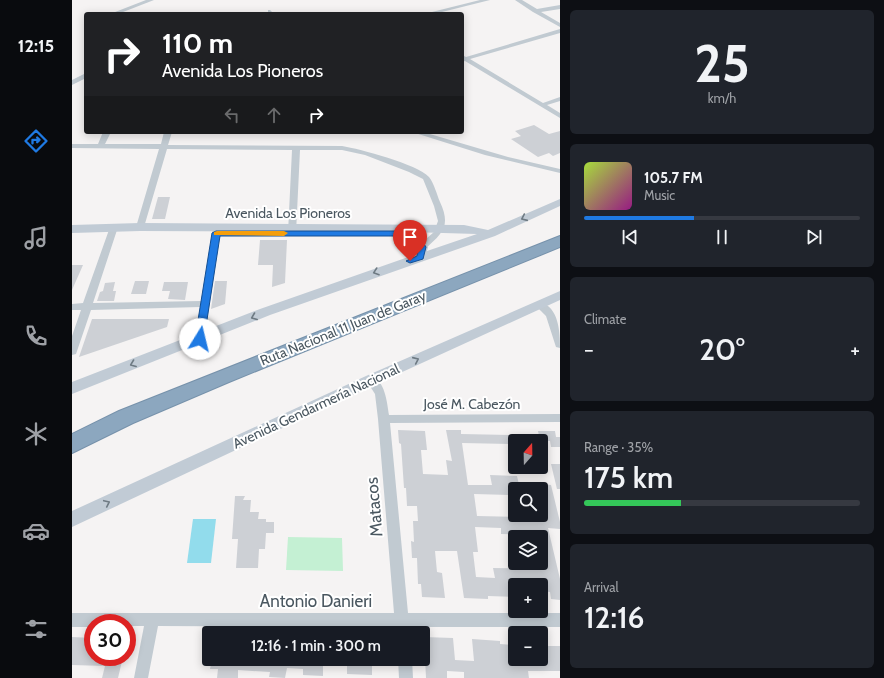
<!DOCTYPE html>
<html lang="en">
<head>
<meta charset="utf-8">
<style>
	body { margin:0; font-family:Cabin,sans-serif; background:#20242c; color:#f1f3f6; height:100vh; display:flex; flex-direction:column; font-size:15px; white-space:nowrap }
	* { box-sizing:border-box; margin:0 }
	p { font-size:13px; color:#9ea1a6 }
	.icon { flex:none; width:22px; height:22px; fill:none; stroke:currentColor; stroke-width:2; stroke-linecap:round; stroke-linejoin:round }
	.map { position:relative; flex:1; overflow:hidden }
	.drawer { display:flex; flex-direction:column; gap:10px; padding:10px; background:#0d0f14; width:324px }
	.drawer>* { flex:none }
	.banner { position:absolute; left:12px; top:12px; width:380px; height:122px; border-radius:4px; box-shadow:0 2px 10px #0003; background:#202124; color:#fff; overflow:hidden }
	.needle { width:26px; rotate:20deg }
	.tools { position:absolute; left:436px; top:434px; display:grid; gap:8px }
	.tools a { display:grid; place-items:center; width:40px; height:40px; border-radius:4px; background:#171b24; box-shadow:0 2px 10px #0003; font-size:20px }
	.speed { position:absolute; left:12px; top:614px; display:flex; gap:8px; font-size:20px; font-weight:700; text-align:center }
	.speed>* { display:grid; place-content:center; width:52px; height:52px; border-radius:50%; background:#171b24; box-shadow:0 2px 10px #0003; line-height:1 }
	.speed .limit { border:6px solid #d22; background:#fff; color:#111 }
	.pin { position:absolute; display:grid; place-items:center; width:34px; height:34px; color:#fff; margin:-41px -17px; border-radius:50% 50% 50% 0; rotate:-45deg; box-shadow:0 0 4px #0007 }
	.pin .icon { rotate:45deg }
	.me { position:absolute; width:44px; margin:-22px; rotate:9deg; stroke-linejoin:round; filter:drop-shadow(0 0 3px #0008) }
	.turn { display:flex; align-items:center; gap:14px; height:84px; padding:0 12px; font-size:18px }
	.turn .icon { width:52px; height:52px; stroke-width:2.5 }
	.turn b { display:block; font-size:28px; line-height:34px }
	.lanes { display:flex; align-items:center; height:38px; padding:0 12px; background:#0003; justify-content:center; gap:20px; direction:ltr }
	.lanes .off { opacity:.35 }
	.big { font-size:30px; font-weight:600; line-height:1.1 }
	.drawer .tile { flex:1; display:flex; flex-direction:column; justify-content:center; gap:6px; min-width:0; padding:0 14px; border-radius:6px; background:#20242c }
	.drawer .dial { align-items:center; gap:0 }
	.dial b { font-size:52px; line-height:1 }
	.song { display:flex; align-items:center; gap:12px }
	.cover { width:48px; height:48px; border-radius:6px; background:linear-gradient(135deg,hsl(80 70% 55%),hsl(310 70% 35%)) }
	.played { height:4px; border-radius:2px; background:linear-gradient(90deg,#1f7ae3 40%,#363941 40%) }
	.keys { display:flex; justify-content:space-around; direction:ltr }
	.heat { display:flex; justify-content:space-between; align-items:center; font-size:22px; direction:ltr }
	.charge { height:6px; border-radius:3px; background:linear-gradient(90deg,#34c759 35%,#363941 0) }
	.trip { position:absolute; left:130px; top:626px; width:228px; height:40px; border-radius:4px; background:#171b24; box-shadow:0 2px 10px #0003; font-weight:600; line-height:40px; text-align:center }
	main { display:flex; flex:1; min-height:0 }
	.dock { display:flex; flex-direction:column; width:72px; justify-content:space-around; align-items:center; background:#090b0e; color:#9ea1a6 }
	.dock .icon { width:28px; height:28px }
	.dock .current { color:#1f7ae3 }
	.dock b { font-size:18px; color:#f1f3f6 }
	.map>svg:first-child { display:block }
	.green { fill:#c4f0d3 }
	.water { fill:#92dcec }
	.building { fill:#cdd0d5; fill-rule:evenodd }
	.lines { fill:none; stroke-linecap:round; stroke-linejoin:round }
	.highway-casing { stroke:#7792ab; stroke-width:2 }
	.lane { fill:#c1cad1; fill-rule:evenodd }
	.street { fill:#c1cad1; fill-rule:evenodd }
	.secondary { fill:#c1cbd5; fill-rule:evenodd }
	.highway { fill:#8ca7bf; fill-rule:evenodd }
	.oneway { stroke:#6e7a83 }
	.route { fill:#1f7ae3; stroke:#144f94 }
	.slow { fill:#f59e0b }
	.labels { text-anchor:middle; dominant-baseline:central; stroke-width:4; stroke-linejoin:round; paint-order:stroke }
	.street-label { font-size:14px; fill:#4a5760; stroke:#fff }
	.near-street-label { font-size:17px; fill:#4a5760; stroke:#fff }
</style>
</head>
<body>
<main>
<nav class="dock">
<b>12:15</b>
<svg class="icon current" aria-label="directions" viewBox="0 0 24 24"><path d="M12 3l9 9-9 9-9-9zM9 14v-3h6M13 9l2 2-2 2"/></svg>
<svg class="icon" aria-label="music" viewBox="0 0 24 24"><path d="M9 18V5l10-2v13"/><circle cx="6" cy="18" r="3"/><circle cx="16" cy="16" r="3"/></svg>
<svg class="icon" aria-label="phone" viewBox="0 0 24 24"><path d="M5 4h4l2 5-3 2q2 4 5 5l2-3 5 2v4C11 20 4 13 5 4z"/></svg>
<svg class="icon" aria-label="climate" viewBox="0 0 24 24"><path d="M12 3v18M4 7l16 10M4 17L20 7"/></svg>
<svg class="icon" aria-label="car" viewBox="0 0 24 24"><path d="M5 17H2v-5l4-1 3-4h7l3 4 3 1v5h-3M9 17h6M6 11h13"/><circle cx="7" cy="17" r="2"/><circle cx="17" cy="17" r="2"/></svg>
<svg class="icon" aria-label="filters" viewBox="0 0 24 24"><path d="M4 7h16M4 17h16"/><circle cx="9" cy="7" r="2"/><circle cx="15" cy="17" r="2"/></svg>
</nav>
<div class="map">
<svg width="488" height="678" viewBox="0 0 488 678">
	<rect width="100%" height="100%" fill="#f5f3f3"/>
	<polygon class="green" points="216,537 270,538 271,571 214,570"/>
	<polygon class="water" points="121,519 144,519 139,563 115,563"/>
	<g class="building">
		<polygon points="462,125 477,134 488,131 488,153 481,156 477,153 466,157 439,139 449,136 443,131"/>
		<polygon points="86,197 98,197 93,219 80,219"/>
		<polygon points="188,240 215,240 213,283 200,287 201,265 186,265"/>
		<polygon points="0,265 11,265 0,290"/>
		<polygon points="63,281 77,281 74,294 59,294"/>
		<polygon points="143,281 155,281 153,304 139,309"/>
		<polygon points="43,282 41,291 44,291 42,301 25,301 28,292 31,291 33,283"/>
		<polygon points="92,282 116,282 113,300 96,299 98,291 90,291"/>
		<polygon points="20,319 97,319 95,327 7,357"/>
		<path d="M326,430l27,1 2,19h-6l2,24 25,1 -2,-15 6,1 -6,-31h15v4l54,1v9l-53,-1 6,42h24l-2,-10 27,1 3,13h-5v6l-41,-1 3,22 43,1 -1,-2 27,1 -5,-23v-9l10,1 9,37v7l-12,-1 12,51v21l-9,-1 -1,-7 -9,-1v-6h-26v12l-27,-1v3l-24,-1 -7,-47h-22l2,21 5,1 3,25 -23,-1 -1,-13h-3l-1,-26h-5l-1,-17 3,1 -1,-21h5l-1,-15h-10l-1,-18h-2l-3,-44 -2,-1zM403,527l26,1v6l39,1 4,17 -3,-1v18l-48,-1 2,10 -19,-1 -3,-25h5z"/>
		<polygon points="466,431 483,431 484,437 488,437 488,447 479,447 478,441 468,441"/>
		<polygon points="479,464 488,464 488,489 485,489"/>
		<polygon points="163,496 173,496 171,500 179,500 178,512 187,512 186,519 194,519 194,522 202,522 202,533 194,533 193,549 187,549 186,568 164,568 166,539 160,539"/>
		<polygon points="0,637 21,638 21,657 51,657 46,678 30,678 33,666 0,665"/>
		<polygon points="352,637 381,638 383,660 402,661 400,639 428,641 428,644 443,645 443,659 469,659 469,646 488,646 488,671 456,671 457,678 392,678 392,672 375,671 375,678 354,678"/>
		<polygon points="140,659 168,659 168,662 187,663 188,659 251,659 251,676 231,675 231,669 215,668 213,678 197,677 198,672 166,670 166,678 145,678 146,669 138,669"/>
		<polygon points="275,659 300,659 300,675 275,674"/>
	</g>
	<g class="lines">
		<defs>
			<polygon id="highway" points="488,236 488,247 157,382 61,423 0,453 0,434 47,411"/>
		</defs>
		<use href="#highway" class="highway-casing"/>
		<polygon class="lane" points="196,10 198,10 202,14 199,14 196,12"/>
		<g class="street">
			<polygon points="74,0 82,0 46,14 38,14"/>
			<polygon points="408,0 418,0 362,14 352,14"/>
			<polygon points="443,0 450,0 465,9 488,5 488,9 469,12 488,23 488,27 461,12"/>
			<polygon points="488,29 488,33 398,59 471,103 488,97 488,101 475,105 488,113 488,118 393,61 390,62 390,55 394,57"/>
			<polygon points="14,73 14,78 0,85 0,80"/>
			<path d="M31,132h8l-6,12h56l3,-12h8l-4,13 174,1c18,3 75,18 87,31 5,6 8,18 11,25 11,24 3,31 -15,47h-6l-1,-2 1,-2 15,-13 4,-11 -4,-15 -11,-27 -14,-7 -44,-17 -23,-5h-42l-4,83 -4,3 -3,-1 -1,-2 4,-83 -125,-1 -23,78 -4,3 -3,-1 -1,-2 23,-78 -87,-1v-4h26z"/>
			<polygon points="340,132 351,132 436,157 488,169 488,173 413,155"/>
			<polygon points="42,224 46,227 21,303 129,301 141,228 142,226 148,226 149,228 132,342 124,342 123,339 128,307 19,310 5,351 4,354 0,355 0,336 9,310 0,310 0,304 11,303 38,227"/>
			<path d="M468,302c19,5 20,30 20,46l-4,-1 -1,-3 -9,-28 -11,-11z"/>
			<path d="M299,376c14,4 16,26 18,39l171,-1v8l-170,1 18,190h152v14h-151l1,6h-14l-1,-6 -237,-1 -10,52h-14l10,-52h-17v-3h-34v4h-21v-14h322l-16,-194 -3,-25 -9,-14 1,-3z"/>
			<polygon points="326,659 340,659 341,678 327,678"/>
		</g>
		<g class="secondary">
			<path d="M488,199v7l-65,30 -225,79 -198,79v-12l188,-73 154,-54 2,-8 -9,-7 -14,-3 -2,-3 1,-2 -252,-1 -68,2v-8l68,-2 324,2 24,5zM337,232l68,2 -50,17 1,-4 -9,-11z"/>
			<polygon points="488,291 488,300 304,384 0,527 0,511 294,376"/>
		</g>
		<use href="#highway" class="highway"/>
	</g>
	<defs><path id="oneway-chevron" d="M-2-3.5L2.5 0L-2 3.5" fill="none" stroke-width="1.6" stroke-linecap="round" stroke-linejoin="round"/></defs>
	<g class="oneway">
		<use href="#oneway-chevron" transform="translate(452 218) rotate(156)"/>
		<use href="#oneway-chevron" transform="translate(304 272) rotate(161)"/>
		<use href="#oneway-chevron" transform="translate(182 317) rotate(158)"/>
		<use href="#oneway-chevron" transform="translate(344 360) rotate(-24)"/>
		<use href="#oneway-chevron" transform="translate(61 364) rotate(159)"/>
		<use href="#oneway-chevron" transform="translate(35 503) rotate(-25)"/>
	</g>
	<polygon class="route" points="144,231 329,231 348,238 354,247 351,259 338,263 334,261 345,256 346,247 343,242 328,236 148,236 132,339 128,342 123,339 140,233"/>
	<polygon class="slow" points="145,231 212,231 216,233 212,236 142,235 142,232"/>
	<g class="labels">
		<g class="street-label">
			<text x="216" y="213">Avenida Los Pioneros</text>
			<text transform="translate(271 328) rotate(-22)">Ruta Nacional 11 Juan de Garay</text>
			<text x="400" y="404">José M. Cabezón</text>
			<text transform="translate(244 406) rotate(-25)">Avenida Gendarmería Nacional</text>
		</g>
		<g class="near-street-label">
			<text transform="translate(302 507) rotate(-95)">Matacos</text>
			<text x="244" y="601">Antonio Danieri</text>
		</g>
	</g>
</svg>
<div class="tools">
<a><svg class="needle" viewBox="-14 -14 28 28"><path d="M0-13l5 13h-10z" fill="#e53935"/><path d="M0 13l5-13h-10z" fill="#9ea1a6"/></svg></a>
<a><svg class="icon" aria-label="search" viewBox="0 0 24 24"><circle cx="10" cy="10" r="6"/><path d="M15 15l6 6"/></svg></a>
<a><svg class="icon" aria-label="layers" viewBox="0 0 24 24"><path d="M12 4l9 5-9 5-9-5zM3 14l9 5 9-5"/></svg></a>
<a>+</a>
<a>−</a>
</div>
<div class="speed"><div class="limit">30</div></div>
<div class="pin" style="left:338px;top:261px;background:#d93025"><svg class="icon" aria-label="arrive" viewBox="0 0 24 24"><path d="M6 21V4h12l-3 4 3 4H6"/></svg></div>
<svg class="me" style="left:128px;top:339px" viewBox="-20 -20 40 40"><circle r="19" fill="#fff"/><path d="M0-13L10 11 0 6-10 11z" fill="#1f7ae3"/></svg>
<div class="trip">12:16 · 1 min · 300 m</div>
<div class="banner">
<div class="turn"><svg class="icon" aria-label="right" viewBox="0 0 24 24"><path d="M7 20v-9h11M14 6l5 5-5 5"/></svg><div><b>110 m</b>Avenida Los Pioneros</div></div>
<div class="lanes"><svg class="icon off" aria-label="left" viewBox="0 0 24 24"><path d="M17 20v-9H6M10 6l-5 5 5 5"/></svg><svg class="icon off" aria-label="ahead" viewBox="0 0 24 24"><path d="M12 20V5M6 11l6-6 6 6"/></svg><svg class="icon" aria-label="right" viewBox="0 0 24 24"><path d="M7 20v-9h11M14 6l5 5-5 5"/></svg></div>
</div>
</div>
<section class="drawer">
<div class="tile dial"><b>25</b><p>km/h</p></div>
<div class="tile">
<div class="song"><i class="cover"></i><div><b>105.7 FM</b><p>Music</p></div></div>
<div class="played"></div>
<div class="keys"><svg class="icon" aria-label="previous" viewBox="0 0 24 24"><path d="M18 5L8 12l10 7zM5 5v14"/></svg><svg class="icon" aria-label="pause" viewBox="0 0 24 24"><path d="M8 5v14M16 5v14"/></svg><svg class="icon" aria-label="next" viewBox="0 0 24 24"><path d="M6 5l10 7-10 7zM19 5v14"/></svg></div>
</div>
<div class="tile"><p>Climate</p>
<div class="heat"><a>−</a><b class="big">20°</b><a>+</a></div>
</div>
<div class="tile"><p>Range · 35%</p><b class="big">175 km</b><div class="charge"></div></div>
<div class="tile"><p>Arrival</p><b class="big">12:16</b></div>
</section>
</main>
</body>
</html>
